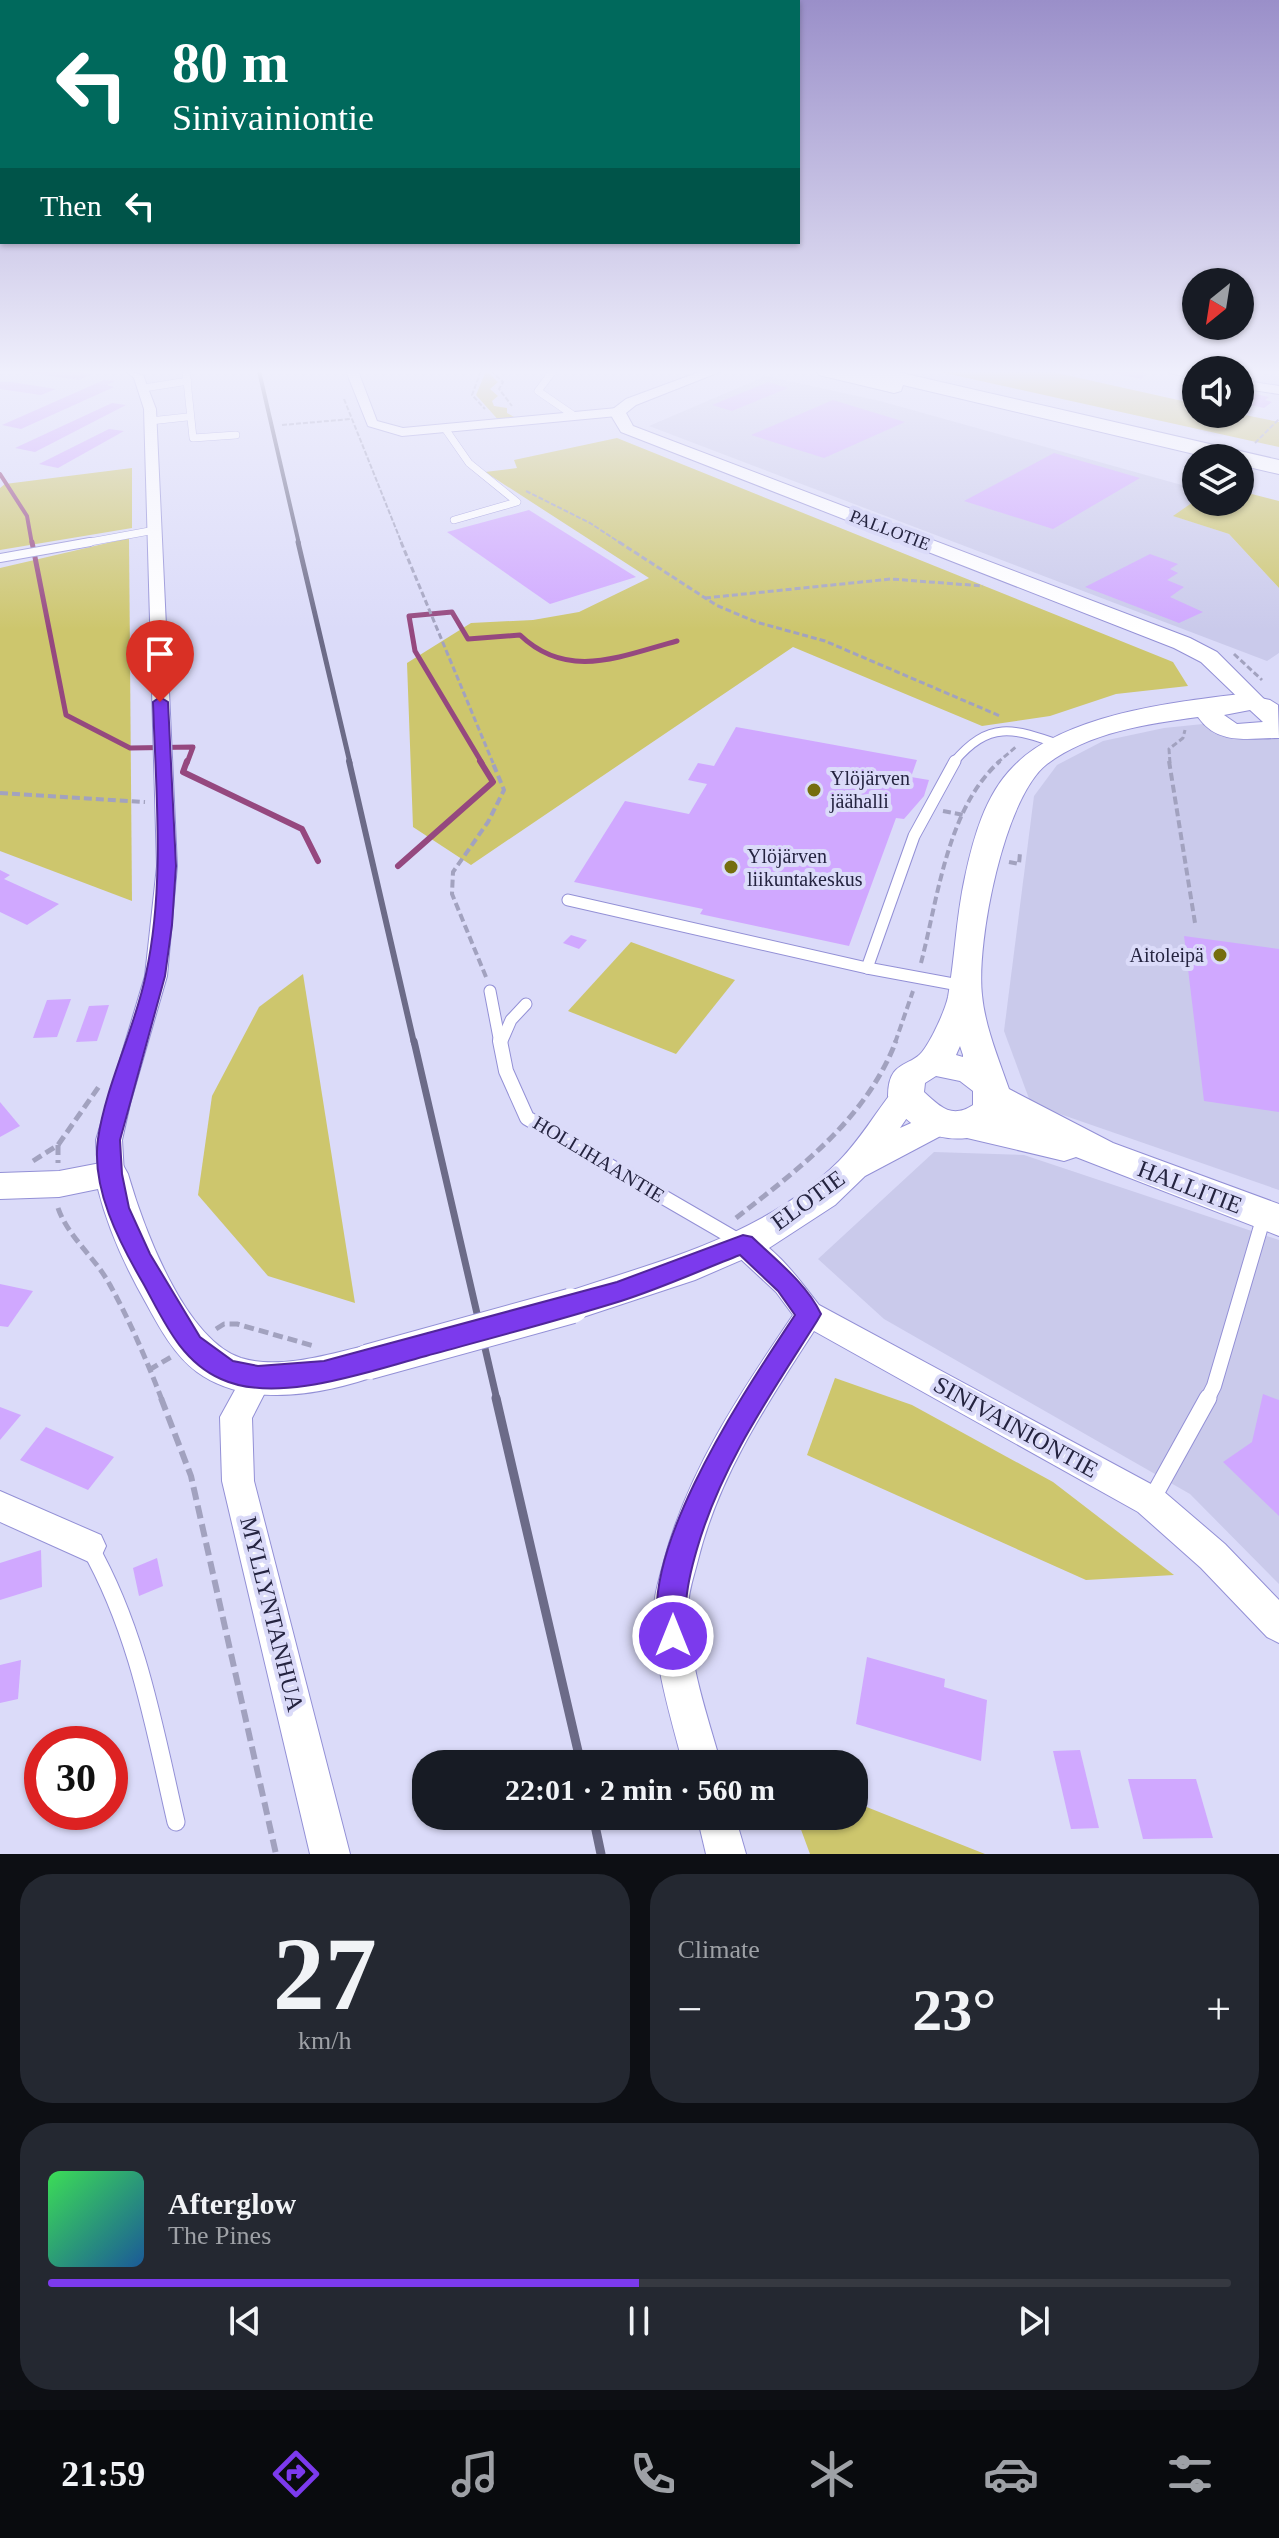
<!DOCTYPE html>
<html lang="en">
<head>
<meta charset="utf-8">
<style>
	body { margin:0; font-family:"Times New Roman",serif; background:#242831; color:#f1f3f6; height:100vh; display:flex; flex-direction:column; font-size:30px; white-space:nowrap }
	* { box-sizing:border-box; margin:0 }
	p { font-size:26px; color:#9ea1a6 }
	.icon { flex:none; width:44px; height:44px; fill:none; stroke:currentColor; stroke-width:2; stroke-linecap:round; stroke-linejoin:round }
	.map { position:relative; height:1854px; overflow:hidden }
	.side { display:flex; flex-direction:column; gap:20px; padding:20px; background:#0d0f14; flex:1 }
	.side>* { flex:none }
	.guide { position:absolute; left:0px; top:0px; width:800px; height:244px; box-shadow:0 2px 6px #0004; background:#00695c; color:#fff; overflow:hidden }
	.needle { width:52px; rotate:210deg }
	.tools { position:absolute; left:1182px; top:268px; display:grid; gap:16px }
	.tools a { display:grid; place-items:center; width:72px; height:72px; border-radius:50%; background:#171b24; box-shadow:0 2px 6px #0004; font-size:40px }
	.speed { position:absolute; left:24px; top:1726px; display:flex; gap:16px; font-size:40px; font-weight:700; text-align:center }
	.speed>* { display:grid; place-content:center; width:104px; height:104px; border-radius:50%; background:#171b24; box-shadow:0 2px 6px #0004; line-height:1 }
	.speed .limit { border:12px solid #d22; background:#fff; color:#111 }
	.pin { position:absolute; display:grid; place-items:center; width:68px; height:68px; color:#fff; margin:-82px -34px; border-radius:50% 50% 50% 0; rotate:-45deg; box-shadow:0 0 8px #0007 }
	.pin .icon { rotate:45deg }
	.me { position:absolute; width:88px; margin:-44px; rotate:0deg; stroke-linejoin:round; filter:drop-shadow(0 0 6px #0008) }
	.turn { display:flex; align-items:center; gap:28px; height:168px; padding:0 40px; font-size:36px }
	.turn .icon { width:104px; height:104px; stroke-width:2.5 }
	.turn b { display:block; font-size:56px; line-height:68px }
	.then { display:flex; align-items:center; height:76px; padding:0 40px; background:#0003; gap:16px; font-size:30px }
	.big { font-size:60px; font-weight:800; line-height:1.1 }
	.side .tile { flex:1; display:flex; flex-direction:column; justify-content:center; gap:12px; min-width:0; padding:0 28px; border-radius:32px; background:#242831 }
	.side .dial { align-items:center; gap:0 }
	.dial b { font-size:104px; line-height:1 }
	.song { display:flex; align-items:center; gap:24px }
	.cover { width:96px; height:96px; border-radius:12px; background:linear-gradient(135deg,hsl(130 70% 55%),hsl(210 70% 35%)) }
	.played { height:8px; border-radius:4px; background:linear-gradient(90deg,#7c3aed 50%,#363941 50%) }
	.keys { display:flex; justify-content:space-around; direction:ltr }
	.heat { display:flex; justify-content:space-between; align-items:center; font-size:44px; direction:ltr }
	.side .tiles { flex:1; display:grid; gap:20px; grid-template-columns:1fr 1fr }
	.tile:last-child { grid-column:span 2 }
	.trip { position:absolute; left:412px; top:1750px; width:456px; height:80px; border-radius:32px; background:#171b24; box-shadow:0 2px 6px #0004; font-weight:800; line-height:80px; text-align:center }
	.tabs { display:flex; height:128px; justify-content:space-around; align-items:center; background:#090b0e; color:#9ea1a6 }
	.tabs .icon { width:56px; height:56px }
	.tabs .current { color:#7c3aed }
	.tabs b { font-size:36px; color:#f1f3f6 }
	.map>svg:first-child { display:block }
	.built { fill:#cacaeb }
	.green { fill:#cdc66d }
	.lines { fill:none; stroke-linecap:round; stroke-linejoin:round }
	.stream-far2 { stroke:#95487f; stroke-width:4 }
	.stream-far1 { stroke:#95487f; stroke-width:5 }
	.stream { stroke:#95487f; stroke-width:6 }
	.building { fill:#d0a8ff }
	.service-far4-casing { stroke:#9390d6; stroke-width:8 }
	.service-far3-casing { stroke:#9390d6; stroke-width:10 }
	.service-far2-casing { stroke:#9390d6; stroke-width:13 }
	.service-far1-casing { stroke:#9390d6; stroke-width:16 }
	.service-casing { stroke:#9390d6; stroke-width:19 }
	.minor-casing { stroke:#9390d6; stroke-width:2 }
	.tertiary-casing { stroke:#9390d6; stroke-width:2 }
	.secondary-casing { stroke:#9390d6; stroke-width:2 }
	.trunk-casing { stroke:#9390d6; stroke-width:2 }
	.path-far4 { stroke:#a2a2bf; stroke-width:2; stroke-dasharray:5 2; stroke-linecap:butt }
	.path-far3 { stroke:#a2a2bf; stroke-width:3; stroke-dasharray:6 3; stroke-linecap:butt }
	.path-far2 { stroke:#a2a2bf; stroke-width:4; stroke-dasharray:8 4; stroke-linecap:butt }
	.path-far1 { stroke:#a2a2bf; stroke-width:5; stroke-dasharray:10 5; stroke-linecap:butt }
	.path { stroke:#a2a2bf; stroke-width:6; stroke-dasharray:13 6; stroke-linecap:butt }
	.service-far4 { stroke:#fff; stroke-width:7 }
	.service-far3 { stroke:#fff; stroke-width:8 }
	.service-far2 { stroke:#fff; stroke-width:11 }
	.service-far1 { stroke:#fff; stroke-width:14 }
	.service { stroke:#fff; stroke-width:17 }
	.minor { fill:#fff; fill-rule:evenodd }
	.tertiary { fill:#fff; fill-rule:evenodd }
	.secondary { fill:#fff; fill-rule:evenodd }
	.trunk { fill:#fff; fill-rule:evenodd }
	.rail-far4 { stroke:#6c6b88; stroke-width:4 }
	.rail-far3 { stroke:#6c6b88; stroke-width:5 }
	.rail-far2 { stroke:#6c6b88; stroke-width:6 }
	.rail-far1 { stroke:#6c6b88; stroke-width:7 }
	.rail { stroke:#6c6b88; stroke-width:9 }
	.tertiary-bridge-casing { stroke:#9390d6; stroke-width:37; stroke-linecap:butt }
	.tertiary-bridge { stroke:#fff; stroke-width:35 }
	.route { fill:#7c3aed; stroke:#51269a; stroke-width:2 }
	.poi-dot { fill:#756e0d; stroke:#dbdbf9; stroke-width:3 }
	.labels { text-anchor:middle; dominant-baseline:central; stroke-width:8; stroke-linejoin:round; paint-order:stroke }
	.far-street-label { font-size:18px; fill:#252440; stroke:#dbdbf9 }
	.poi-label { font-size:20px; fill:#252440; stroke:#dbdbf9; text-anchor:start }
	.street-label { font-size:20px; fill:#252440; stroke:#dbdbf9 }
	.near-street-label { font-size:24px; fill:#252440; stroke:#dbdbf9 }
</style>
</head>
<body>
<div class="map">
<svg width="1279" height="1854" viewBox="0 0 1279 1854">
	<rect width="100%" height="100%" fill="#dbdbf9"/>
	<g class="built">
		<polygon points="766,376 880,401 1196,489 1196,500 1174,516 1229,534 1279,588 1279,653 1267,661 649,426"/>
		<polygon points="1213,723 1279,729 1279,1190 1031,1104 1004,1031 1034,796 1057,765 1103,741 1164,728"/>
		<polygon points="934,1152 1024,1155 1279,1240 1279,1584 1190,1494 884,1319 818,1259"/>
	</g>
	<g class="green">
		<polygon points="486,371 498,382 490,389 498,396 492,401 494,406 507,408 507,413 521,421 501,423 476,395"/>
		<polygon points="936,371 1048,371 1196,404 1196,414 1240,414 1279,422 1279,447"/>
		<polygon points="617,438 1173,662 1188,686 1116,694 1050,716 982,726 793,647 471,865 413,827 407,663 471,623 533,620 579,612 649,578 485,472 517,468 514,460"/>
		<polygon points="132,468 132,528 0,550 0,488 5,484"/>
		<polygon points="1240,491 1279,501 1279,588 1229,534 1173,516 1196,500 1240,502"/>
		<polygon points="129,538 132,901 0,851 0,568"/>
		<polygon points="631,942 735,980 676,1054 568,1011"/>
		<polygon points="303,974 355,1303 268,1276 198,1195 212,1096 259,1007"/>
		<polygon points="835,1378 912,1405 1053,1482 1174,1575 1086,1580 807,1455"/>
		<polygon points="854,1802 985,1854 810,1854 796,1816 854,1816"/>
	</g>
	<g class="lines">
		<polyline class="stream-far2" points="0,474 27,516 32,544"/>
		<g class="stream-far1">
			<polyline points="32,542 66,715 130,748 193,747 187,763"/>
			<path d="M482,763l-67,-112 -6,-35 43,-4 16,27 52,-4c48,46 101,21 157,6"/>
		</g>
		<g class="stream">
			<polyline points="187,761 183,772 302,829 318,861"/>
			<polyline points="398,866 493,782 480,761"/>
		</g>
	</g>
	<g class="building">
		<polygon points="14,371 75,371 93,374 79,380"/>
		<polygon points="1116,371 1136,371 1147,373 1141,379 1113,373"/>
		<polygon points="104,380 115,381 107,385 114,387 21,429 2,425"/>
		<polygon points="0,382 11,382 56,389 41,395 0,389"/>
		<polygon points="768,382 788,388 732,411 712,405"/>
		<polygon points="1251,393 1269,397 1265,400 1272,402 1264,408 1251,405 1256,401 1246,399 1240,403 1240,394"/>
		<polygon points="833,400 905,422 824,458 751,435"/>
		<polygon points="112,403 126,405 35,452 15,448"/>
		<polygon points="109,429 124,431 58,468 39,464"/>
		<polygon points="1054,453 1140,478 1053,529 964,501"/>
		<polygon points="529,510 636,577 550,604 447,532"/>
		<polygon points="1150,554 1178,564 1170,569 1178,573 1167,580 1184,587 1170,597 1203,612 1179,623 1085,587"/>
		<polygon points="736,727 917,760 911,777 929,780 924,796 904,819 896,818 849,946 700,914 703,909 574,882 625,801 689,814 707,784 688,780 698,763 714,766"/>
		<polygon points="0,870 10,875 4,879 59,904 27,925 0,912"/>
		<polygon points="571,935 587,940 579,949 563,943"/>
		<polygon points="1184,936 1279,949 1279,1112 1204,1101"/>
		<polygon points="71,999 57,1037 33,1038 47,1000"/>
		<polygon points="109,1005 97,1041 76,1042 89,1006"/>
		<polygon points="0,1102 20,1126 0,1137"/>
		<polygon points="0,1284 33,1291 8,1327 0,1326"/>
		<polygon points="1263,1394 1279,1400 1279,1516 1223,1462 1252,1442"/>
		<polygon points="0,1407 21,1415 0,1440"/>
		<polygon points="46,1427 114,1457 88,1490 20,1460"/>
		<polygon points="41,1550 42,1587 0,1600 0,1563"/>
		<polygon points="157,1558 163,1586 139,1596 133,1568"/>
		<polygon points="867,1657 945,1679 944,1687 987,1700 981,1761 856,1724"/>
		<polygon points="21,1660 18,1699 0,1703 0,1665"/>
		<polygon points="1080,1750 1099,1828 1071,1829 1053,1751"/>
		<polygon points="1128,1779 1196,1779 1213,1838 1143,1839"/>
	</g>
	<g class="lines">
		<defs>
			<g id="service-far4">
				<polyline points="186,371 193,438 236,435"/>
				<polyline points="553,371 538,391 573,415"/>
				<polyline points="144,388 188,381"/>
				<polyline points="150,421 187,417"/>
				<polyline points="446,430 469,463 517,502 454,520"/>
				<polyline points="79,544 155,530"/>
			</g>
			<g id="service-far3">
				<polyline points="0,558 90,542"/>
				<path d="M953,763c36,-43 60,-35 108,-18"/>
			</g>
			<g id="service-far2">
				<polyline points="568,900 867,968 964,986"/>
				<polyline points="867,968 914,836 955,761"/>
				<polyline points="490,991 500,1043"/>
				<polyline points="501,1043 511,1020 526,1004"/>
			</g>
			<g id="service-far1">
				<polyline points="500,1041 506,1071 527,1118 739,1241"/>
				<polyline points="1207,1400 1214,1386 1264,1216"/>
			</g>
			<g id="service">
				<polyline points="1152,1499 1208,1398"/>
				<path d="M89,1546c49,86 65,181 87,276"/>
			</g>
			<g id="minor">
				<polygon points="126,371 143,375 156,409 177,866 167,976 130,1104 122,1140 124,1174 120,1181 111,1184 102,1181 98,1174 96,1140 145,976 157,866 144,409 134,378"/>
				<polygon points="346,371 358,371 377,421 403,428 617,408 623,412 617,416 402,436 368,426"/>
				<polygon points="1168,371 1196,371 1196,379 1170,373"/>
				<polygon points="1240,380 1279,386 1279,394 1240,388"/>
				<path d="M743,1233c31,10 57,48 76,72l343,185 63,54 54,56v43l-12,-6 -66,-69 -63,-56 -324,-181c-47,73 -95,144 -116,229 -4,16 -10,32 -10,48 0,53 19,106 33,156h-38c-13,-50 -30,-103 -29,-155 0,-16 6,-32 10,-48 24,-91 77,-169 129,-246l-17,-23 -43,-40 -4,-8 4,-8z"/>
				<polygon points="258,1364 269,1368 273,1377 252,1418 254,1481 350,1854 310,1854 222,1481 220,1417 247,1368"/>
				<polygon points="0,1491 101,1535 106,1546 101,1557 89,1562 0,1522"/>
				<polygon points="697,1816 735,1816 746,1854 706,1854"/>
			</g>
			<g id="tertiary">
				<polygon points="702,371 722,371 636,405 626,413 633,426 1190,638 1217,652 1271,706 1268,711 1252,711 1201,662 1174,648 621,432 609,412 626,399"/>
				<path d="M906,1084l11,4 5,8 -22,32 38,-17 12,4 4,8 -4,8 -85,45 -30,29 -66,43 -74,32 -124,41 -13,-4 -5,-11 5,-11c99,-34 204,-57 281,-134 21,-21 37,-49 56,-73z"/>
				<path d="M111,1161l12,4 5,9c15,52 56,165 113,184 39,12 89,-4 127,-13l14,5 5,12 -5,12c-56,20 -133,36 -185,-2 -23,-17 -38,-45 -51,-69 -20,-35 -38,-74 -48,-114l-39,8 -59,2v-26l59,-2z"/>
			</g>
			<path id="secondary" d="M1241,694l29,6 8,5 1,33c-30,0 -61,8 -81,-21 -51,7 -108,15 -151,47 -43,33 -71,179 -65,231 3,32 17,65 27,94l104,54 166,61v32l-203,-79 -12,4 -97,-23c-33,4 -63,-13 -79,-42 0,-36 22,-29 34,-44 9,-11 23,-41 26,-55 7,-39 8,-80 17,-120 8,-38 20,-82 48,-110 49,-52 159,-65 228,-73zM1250,710l13,12 -26,2 -13,-9zM960,1046l3,9v2l-7,-2zM936,1076l24,5 13,10v14c-21,14 -33,2 -49,-13l1,-9z"/>
			<polygon id="trunk" points="816,371 893,371 1279,460 1279,474 1240,465 1240,458 1211,458 903,385 901,391 894,393 819,375"/>
		</defs>
		<use href="#service-far4" class="service-far4-casing"/>
		<use href="#service-far3" class="service-far3-casing"/>
		<use href="#service-far2" class="service-far2-casing"/>
		<use href="#service-far1" class="service-far1-casing"/>
		<use href="#service" class="service-casing"/>
		<use href="#minor" class="minor-casing"/>
		<use href="#tertiary" class="tertiary-casing"/>
		<use href="#secondary" class="secondary-casing"/>
		<use href="#trunk" class="trunk-casing"/>
		<g class="path-far4">
			<polyline points="481,371 472,395 485,409"/>
			<polyline points="491,371 503,382 499,389 512,406"/>
			<polyline points="344,399 402,544"/>
			<polyline points="282,425 351,419"/>
			<polyline points="1255,443 1279,419"/>
			<polyline points="526,491 590,523 622,544"/>
		</g>
		<g class="path-far3">
			<polyline points="401,542 493,763"/>
			<polyline points="619,542 716,605 756,622 825,641 1000,716"/>
			<polyline points="705,598 891,579 983,586"/>
			<polyline points="1234,654 1262,680"/>
			<polyline points="997,763 1017,746"/>
			<polyline points="1170,763 1169,749 1183,738 1185,730"/>
		</g>
		<g class="path-far2">
			<polyline points="1169,761 1195,923"/>
			<polyline points="0,793 145,802"/>
			<polyline points="943,811 964,815"/>
			<polyline points="1009,862 1019,864 1020,853"/>
			<path d="M921,963c17,-65 26,-155 79,-202"/>
			<polyline points="486,977 452,894 453,872 488,822 504,790 492,761"/>
			<polyline points="895,1043 913,991"/>
		</g>
		<g class="path-far1">
			<polyline points="58,1145 58,1163"/>
			<polyline points="33,1161 58,1145 100,1085"/>
			<path d="M58,1208c10,29 37,49 52,77 20,36 37,76 52,115"/>
			<path d="M736,1218c64,-50 130,-99 160,-177"/>
			<polyline points="216,1329 224,1324 237,1324 314,1346"/>
			<polyline points="149,1370 171,1357"/>
		</g>
		<polyline class="path" points="161,1398 191,1476 276,1854"/>
		<use href="#service-far4" class="service-far4"/>
		<use href="#service-far3" class="service-far3"/>
		<use href="#service-far2" class="service-far2"/>
		<use href="#service-far1" class="service-far1"/>
		<use href="#service" class="service"/>
		<use href="#minor" class="minor"/>
		<use href="#tertiary" class="tertiary"/>
		<use href="#secondary" class="secondary"/>
		<use href="#trunk" class="trunk"/>
		<polyline class="rail-far4" points="259,371 299,544"/>
		<polyline class="rail-far3" points="298,542 350,763"/>
		<polyline class="rail-far2" points="349,761 414,1043"/>
		<polyline class="rail-far1" points="414,1041 497,1400"/>
		<g class="rail">
			<polyline points="496,1398 581,1764"/>
			<polyline points="593,1816 601,1854"/>
		</g>
		<defs>
			<polyline id="tertiary-bridge" points="368,1362 571,1306"/>
		</defs>
		<use href="#tertiary-bridge" class="tertiary-bridge-casing"/>
		<use href="#tertiary-bridge" class="tertiary-bridge"/>
	</g>
	<linearGradient id="sky" x2="0" y2="1"><stop stop-color="#9a8fc9"/><stop offset="0.59" stop-color="#efeffc"/><stop offset="1" stop-color="#efeffc" stop-opacity="0"/></linearGradient>
	<rect width="1279" height="630" fill="url(#sky)"/>
	<path class="route" d="M160,697l8,5 8,164 -4,59 -7,51 -45,164 2,34 7,34 21,46 50,83 33,24 25,5 66,-5 293,-79 126,-47 9,2c24,23 54,46 69,77l-4,7c-46,73 -96,144 -120,228 -5,17 -10,37 -11,55 -2,15 4,27 -2,42l-11,4 -10,-4c-35,-85 86,-261 132,-331l-17,-24 -38,-36c-39,15 -78,33 -119,46 -64,20 -130,37 -195,55 -57,15 -149,49 -205,23 -41,-18 -58,-60 -78,-96 -24,-41 -52,-95 -45,-144 8,-55 37,-110 48,-165 19,-89 10,-181 7,-272z"/>
	<g class="poi-dot">
		<circle cx="814" cy="790" r="8"/>
		<circle cx="731" cy="867" r="8"/>
		<circle cx="1220" cy="955" r="8"/>
	</g>
	<g class="labels">
		<g class="far-street-label">
			<text transform="translate(890 530) rotate(21)">PALLOTIE</text>
		</g>
		<g class="poi-label">
			<text x="830" y="778">Ylöjärven<tspan x="830" dy="23">jäähalli</tspan></text>
			<text x="747" y="856">Ylöjärven<tspan x="747" dy="23">liikuntakeskus</tspan></text>
			<text x="1204" y="955" text-anchor="end">Aitoleipä</text>
		</g>
		<g class="street-label">
			<text transform="translate(599 1159) rotate(31)">HOLLIHAANTIE</text>
		</g>
		<g class="near-street-label">
			<text transform="translate(1190 1187) rotate(21)">HALLITIE</text>
			<text transform="translate(808 1200) rotate(-36)">ELOTIE</text>
			<text transform="translate(1016 1427) rotate(29)">SINIVAINIONTIE</text>
			<text transform="translate(272 1614) rotate(76)">MYLLYNTANHUA</text>
		</g>
	</g>
</svg>
<div class="tools">
<a><svg class="needle" viewBox="-14 -14 28 28"><path d="M0-13l5 13h-10z" fill="#e53935"/><path d="M0 13l5-13h-10z" fill="#9ea1a6"/></svg></a>
<a><svg class="icon" aria-label="sound" viewBox="0 0 24 24"><path d="M4 9h4l5-4v14l-5-4H4zM17 9q2 3 0 6"/></svg></a>
<a><svg class="icon" aria-label="layers" viewBox="0 0 24 24"><path d="M12 4l9 5-9 5-9-5zM3 14l9 5 9-5"/></svg></a>
</div>
<div class="speed"><div class="limit">30</div></div>
<div class="pin" style="left:160px;top:702px;background:#d93025"><svg class="icon" aria-label="arrive" viewBox="0 0 24 24"><path d="M6 21V4h12l-3 4 3 4H6"/></svg></div>
<svg class="me" style="left:673px;top:1636px" viewBox="-20 -20 40 40"><circle r="17" fill="#7c3aed" stroke="#fff" stroke-width="3"/><path d="M0-11L8 9 0 5-8 9z" fill="#fff"/></svg>
<div class="trip">22:01 · 2 min · 560 m</div>
<div class="guide">
<div class="turn"><svg class="icon" aria-label="left" viewBox="0 0 24 24"><path d="M17 20v-9H6M10 6l-5 5 5 5"/></svg><div><b>80 m</b>Sinivainiontie</div></div>
<div class="then">Then<svg class="icon" aria-label="left" viewBox="0 0 24 24"><path d="M17 20v-9H6M10 6l-5 5 5 5"/></svg></div>
</div>
</div>
<section class="side">
<div class="tiles">
<div class="tile dial"><b>27</b><p>km/h</p></div>
<div class="tile"><p>Climate</p>
<div class="heat"><a>−</a><b class="big">23°</b><a>+</a></div>
</div>
<div class="tile">
<div class="song"><i class="cover"></i><div><b>Afterglow</b><p>The Pines</p></div></div>
<div class="played"></div>
<div class="keys"><svg class="icon" aria-label="previous" viewBox="0 0 24 24"><path d="M18 5L8 12l10 7zM5 5v14"/></svg><svg class="icon" aria-label="pause" viewBox="0 0 24 24"><path d="M8 5v14M16 5v14"/></svg><svg class="icon" aria-label="next" viewBox="0 0 24 24"><path d="M6 5l10 7-10 7zM19 5v14"/></svg></div>
</div>
</div>
</section>
<nav class="tabs">
<b>21:59</b>
<svg class="icon current" aria-label="directions" viewBox="0 0 24 24"><path d="M12 3l9 9-9 9-9-9zM9 14v-3h6M13 9l2 2-2 2"/></svg>
<svg class="icon" aria-label="music" viewBox="0 0 24 24"><path d="M9 18V5l10-2v13"/><circle cx="6" cy="18" r="3"/><circle cx="16" cy="16" r="3"/></svg>
<svg class="icon" aria-label="phone" viewBox="0 0 24 24"><path d="M5 4h4l2 5-3 2q2 4 5 5l2-3 5 2v4C11 20 4 13 5 4z"/></svg>
<svg class="icon" aria-label="climate" viewBox="0 0 24 24"><path d="M12 3v18M4 7l16 10M4 17L20 7"/></svg>
<svg class="icon" aria-label="car" viewBox="0 0 24 24"><path d="M5 17H2v-5l4-1 3-4h7l3 4 3 1v5h-3M9 17h6M6 11h13"/><circle cx="7" cy="17" r="2"/><circle cx="17" cy="17" r="2"/></svg>
<svg class="icon" aria-label="filters" viewBox="0 0 24 24"><path d="M4 7h16M4 17h16"/><circle cx="9" cy="7" r="2"/><circle cx="15" cy="17" r="2"/></svg>
</nav>
</body>
</html>
